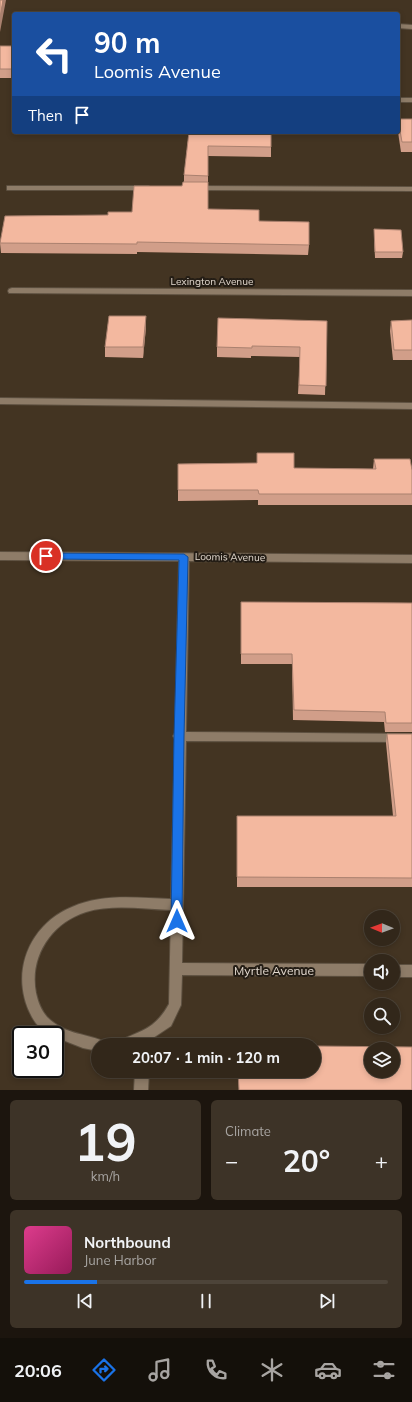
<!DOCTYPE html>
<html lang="en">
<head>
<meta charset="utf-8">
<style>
	body { margin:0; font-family:Mulish,sans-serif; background:#3d3327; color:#f1f3f6; height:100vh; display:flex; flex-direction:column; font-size:15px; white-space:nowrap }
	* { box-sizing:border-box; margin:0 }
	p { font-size:13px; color:#a8a5a2 }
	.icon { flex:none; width:22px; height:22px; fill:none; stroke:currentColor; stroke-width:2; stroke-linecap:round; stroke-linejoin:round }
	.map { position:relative; height:1090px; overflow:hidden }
	.details { display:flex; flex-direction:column; gap:10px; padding:10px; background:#1c150e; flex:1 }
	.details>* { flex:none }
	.guide { position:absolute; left:12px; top:12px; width:388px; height:122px; border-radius:4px; box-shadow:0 2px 6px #0003,0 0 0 1px #4d4439; background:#1a4fa0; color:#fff; overflow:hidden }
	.needle { width:26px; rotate:271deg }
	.controls { position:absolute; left:364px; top:910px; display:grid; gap:8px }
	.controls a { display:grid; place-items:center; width:36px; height:36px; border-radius:50%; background:#32271a; box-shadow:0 2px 6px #0003,0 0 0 1px #4d4439; font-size:20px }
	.speed { position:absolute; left:12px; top:1026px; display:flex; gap:8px; font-size:20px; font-weight:700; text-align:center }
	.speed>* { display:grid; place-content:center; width:52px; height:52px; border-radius:50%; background:#32271a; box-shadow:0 2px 6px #0003,0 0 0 1px #4d4439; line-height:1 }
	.speed .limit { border:2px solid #111; border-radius:6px; background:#fff; color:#111 }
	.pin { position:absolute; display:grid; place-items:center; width:34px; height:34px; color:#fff; margin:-17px; border:2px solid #fff; border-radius:50%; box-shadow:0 1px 4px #0007 }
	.me { position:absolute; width:44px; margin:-22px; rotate:0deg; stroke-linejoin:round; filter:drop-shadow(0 0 3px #0008) }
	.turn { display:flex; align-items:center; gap:14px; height:84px; padding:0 16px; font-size:18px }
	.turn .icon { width:52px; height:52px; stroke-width:2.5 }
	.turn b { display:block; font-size:28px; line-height:34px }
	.then { display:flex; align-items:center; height:38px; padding:0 16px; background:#0003; gap:8px; font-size:15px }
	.big { font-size:30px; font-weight:700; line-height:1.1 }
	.details .widget { flex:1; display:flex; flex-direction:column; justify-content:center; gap:6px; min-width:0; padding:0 14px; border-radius:6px; background:#3d3327 }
	.details .dial { align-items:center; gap:0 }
	.dial b { font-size:52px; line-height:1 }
	.song { display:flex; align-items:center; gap:12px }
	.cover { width:48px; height:48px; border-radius:6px; background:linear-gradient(135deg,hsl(330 70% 55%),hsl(330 70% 35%)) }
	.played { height:4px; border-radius:2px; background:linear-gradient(90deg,#1a73e8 20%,#4d4439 20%) }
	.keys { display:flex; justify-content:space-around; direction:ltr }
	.heat { display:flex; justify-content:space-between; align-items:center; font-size:22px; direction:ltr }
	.details .tiles { flex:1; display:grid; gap:10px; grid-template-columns:1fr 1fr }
	.widget:last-child { grid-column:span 2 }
	.trip { position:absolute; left:91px; top:1038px; width:230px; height:40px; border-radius:20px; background:#32271a; box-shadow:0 2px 6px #0003,0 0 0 1px #4d4439; font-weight:700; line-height:40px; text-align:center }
	.menu { display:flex; height:64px; justify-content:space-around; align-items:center; background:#14100a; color:#a8a5a2 }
	.menu .icon { width:28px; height:28px }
	.menu .on { color:#1a73e8 }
	.menu b { font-size:18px; color:#f1f3f6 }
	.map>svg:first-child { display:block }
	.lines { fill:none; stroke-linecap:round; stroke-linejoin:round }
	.minor-casing { stroke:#5d5040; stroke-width:2 }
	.minor { fill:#8e7c68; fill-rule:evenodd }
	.wall { fill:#d19e89 }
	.shaded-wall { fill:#aa816f }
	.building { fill:#f3b89f; stroke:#aa816f; fill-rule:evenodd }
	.route { fill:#1a73e8; stroke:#114b97 }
	.labels { text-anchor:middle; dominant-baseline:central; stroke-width:4; stroke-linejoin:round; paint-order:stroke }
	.street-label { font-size:10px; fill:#e3d9cf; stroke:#241d15 }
	.near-street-label { font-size:12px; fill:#e3d9cf; stroke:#241d15 }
</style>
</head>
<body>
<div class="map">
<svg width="412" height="1090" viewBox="0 0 412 1090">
	<rect width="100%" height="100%" fill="#433422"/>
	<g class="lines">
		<defs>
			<g id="minor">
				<polygon points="398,24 412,25 412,29 398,28"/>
				<rect x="398" y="98" width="14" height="4"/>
				<polygon points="7,186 148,186 152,188 148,190 7,190"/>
				<polygon points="193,186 412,187 412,191 196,190 193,190"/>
				<polygon points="12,288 412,290 412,296 9,293 8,291 9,289"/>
				<polygon points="0,398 412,403 412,409 0,404"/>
				<path d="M0,552l412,3v8l-223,-2 -3,171 226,2v8l-226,-1 -4,222 189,1v12l-189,-1 -1,30 -10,21 -27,18 -28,1 2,-4c24,-10 38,-13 51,-37l2,-94c-28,-1 -59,-6 -85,2 -35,11 -57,45 -50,81 2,9 5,17 11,24 17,17 36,16 56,24l2,4h-7v6l-15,-3 -28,-11v-2c-9,0 -19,-10 -23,-18 -23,-42 -4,-92 40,-110 31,-14 66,-9 99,-8l4,-160 -2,-3 2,-3 4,-172 -179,-1z"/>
				<rect x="393" y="965" width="19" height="12"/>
				<polygon points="135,1071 149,1071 148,1090 134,1090"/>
			</g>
		</defs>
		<use href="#minor" class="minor-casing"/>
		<use href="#minor" class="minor"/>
	</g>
	<g class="wall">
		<rect x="0" y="46" width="14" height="32"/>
		<polygon points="398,119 412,119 412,152 401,152 398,132"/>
		<polygon points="189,132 271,132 271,157 208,156 208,209 259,221 309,245 308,255 137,252 137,254 1,253 0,243 108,215 132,212 182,186 184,182 184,175"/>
		<polygon points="374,229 403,252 402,258 375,258 374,235"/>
		<polygon points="412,320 412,360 393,360 390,331 391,321"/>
		<polygon points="327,321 325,395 298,394 300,357 251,356 251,358 217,357 217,347"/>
		<polygon points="146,327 143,358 105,357 105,347"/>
		<polygon points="257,453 294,468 373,469 374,459 412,470 412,505 258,505 258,500 178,501 178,464 257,463"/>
		<polygon points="241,602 412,603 412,732 385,732 384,722 293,720 292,664 241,664"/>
		<polygon points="387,734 412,734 412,887 237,887 237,826 393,816 386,743"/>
	</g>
	<g class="shaded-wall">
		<polygon points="3,0 6,0 0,32 0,18"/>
		<polygon points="146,316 146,327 143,358 143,347"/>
	</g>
	<g class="building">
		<polygon points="0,0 3,0 0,18"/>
		<rect x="0" y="46" width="14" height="23"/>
		<polygon points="398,119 412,119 412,142 402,142"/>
		<polygon points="189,132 271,132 271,147 208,146 208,176 184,175"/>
		<polygon points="183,182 208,182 208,209 259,210 259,221 309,222 309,245 137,242 137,244 0,243 5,216 108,215 108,212 132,212 134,186 182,186"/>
		<polygon points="374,229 401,230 403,252 375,252"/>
		<polygon points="109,316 146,316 143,347 105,347"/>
		<polygon points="218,318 327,321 326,386 299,385 300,347 252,346 252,348 217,347"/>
		<polygon points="412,320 412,350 394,350 391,321"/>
		<polygon points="257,453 294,453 294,468 376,469 374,459 410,459 412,470 412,494 259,494 258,490 178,490 178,464 257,463"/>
		<polygon points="241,602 412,603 412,723 386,723 385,712 294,710 292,654 241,654"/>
		<polygon points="387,734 412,734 412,878 237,877 237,816 396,816"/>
		<path d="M314,1046l98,1v43h-173l-1,-19h76zM371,1049h22v22h-22z"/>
	</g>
	<polygon class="route" points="46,553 184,554 188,557 184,736 182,921 181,925 177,926 173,925 171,921 174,736 179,560 46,559 41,556"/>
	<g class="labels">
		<g class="street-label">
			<text x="212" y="281">Lexington Avenue</text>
			<text transform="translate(230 557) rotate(1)">Loomis Avenue</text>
		</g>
		<g class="near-street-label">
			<text x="274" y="970">Myrtle Avenue</text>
		</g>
	</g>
</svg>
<div class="controls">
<a><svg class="needle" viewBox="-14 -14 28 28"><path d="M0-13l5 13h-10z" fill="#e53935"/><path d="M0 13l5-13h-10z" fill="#a8a5a2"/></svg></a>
<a><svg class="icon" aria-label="sound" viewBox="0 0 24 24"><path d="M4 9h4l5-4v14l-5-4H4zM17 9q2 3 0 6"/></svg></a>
<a><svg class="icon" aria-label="search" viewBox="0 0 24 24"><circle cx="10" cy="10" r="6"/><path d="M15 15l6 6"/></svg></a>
<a><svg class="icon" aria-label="layers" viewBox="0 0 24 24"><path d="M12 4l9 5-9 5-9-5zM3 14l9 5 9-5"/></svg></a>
</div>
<div class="speed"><div class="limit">30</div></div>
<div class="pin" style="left:46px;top:556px;background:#d93025"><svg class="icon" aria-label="arrive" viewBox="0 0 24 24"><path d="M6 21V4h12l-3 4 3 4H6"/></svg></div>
<svg class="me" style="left:177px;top:921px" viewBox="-20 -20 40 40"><path d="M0-17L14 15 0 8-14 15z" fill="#1a73e8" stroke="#fff" stroke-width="4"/></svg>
<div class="trip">20:07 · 1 min · 120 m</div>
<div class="guide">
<div class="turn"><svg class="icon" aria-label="left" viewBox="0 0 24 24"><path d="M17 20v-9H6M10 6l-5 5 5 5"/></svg><div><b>90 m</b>Loomis Avenue</div></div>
<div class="then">Then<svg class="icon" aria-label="arrive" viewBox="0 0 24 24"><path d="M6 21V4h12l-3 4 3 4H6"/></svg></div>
</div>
</div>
<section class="details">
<div class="tiles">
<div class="widget dial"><b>19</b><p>km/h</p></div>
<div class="widget"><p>Climate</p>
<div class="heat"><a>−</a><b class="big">20°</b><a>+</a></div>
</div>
<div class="widget">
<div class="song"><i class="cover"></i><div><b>Northbound</b><p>June Harbor</p></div></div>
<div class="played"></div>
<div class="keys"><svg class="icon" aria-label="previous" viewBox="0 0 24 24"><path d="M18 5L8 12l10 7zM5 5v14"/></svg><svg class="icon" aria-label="pause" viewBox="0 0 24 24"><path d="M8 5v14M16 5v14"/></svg><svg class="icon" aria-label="next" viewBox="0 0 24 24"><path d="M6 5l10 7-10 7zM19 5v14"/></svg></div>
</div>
</div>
</section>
<nav class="menu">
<b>20:06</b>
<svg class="icon on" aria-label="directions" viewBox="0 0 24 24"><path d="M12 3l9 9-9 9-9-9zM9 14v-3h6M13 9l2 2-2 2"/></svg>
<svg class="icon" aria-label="music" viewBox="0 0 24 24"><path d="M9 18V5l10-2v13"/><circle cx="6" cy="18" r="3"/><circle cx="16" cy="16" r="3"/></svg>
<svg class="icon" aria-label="phone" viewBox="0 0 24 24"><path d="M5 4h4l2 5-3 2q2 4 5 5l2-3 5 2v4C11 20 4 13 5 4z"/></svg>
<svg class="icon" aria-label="climate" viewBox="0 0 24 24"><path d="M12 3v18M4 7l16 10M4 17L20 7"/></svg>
<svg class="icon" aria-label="car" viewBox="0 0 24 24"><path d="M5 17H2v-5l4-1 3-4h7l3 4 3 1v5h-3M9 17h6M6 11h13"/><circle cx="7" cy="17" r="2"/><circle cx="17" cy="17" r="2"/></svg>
<svg class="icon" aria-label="filters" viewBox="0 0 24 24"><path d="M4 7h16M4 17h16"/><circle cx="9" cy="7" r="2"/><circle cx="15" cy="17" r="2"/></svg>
</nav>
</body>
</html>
